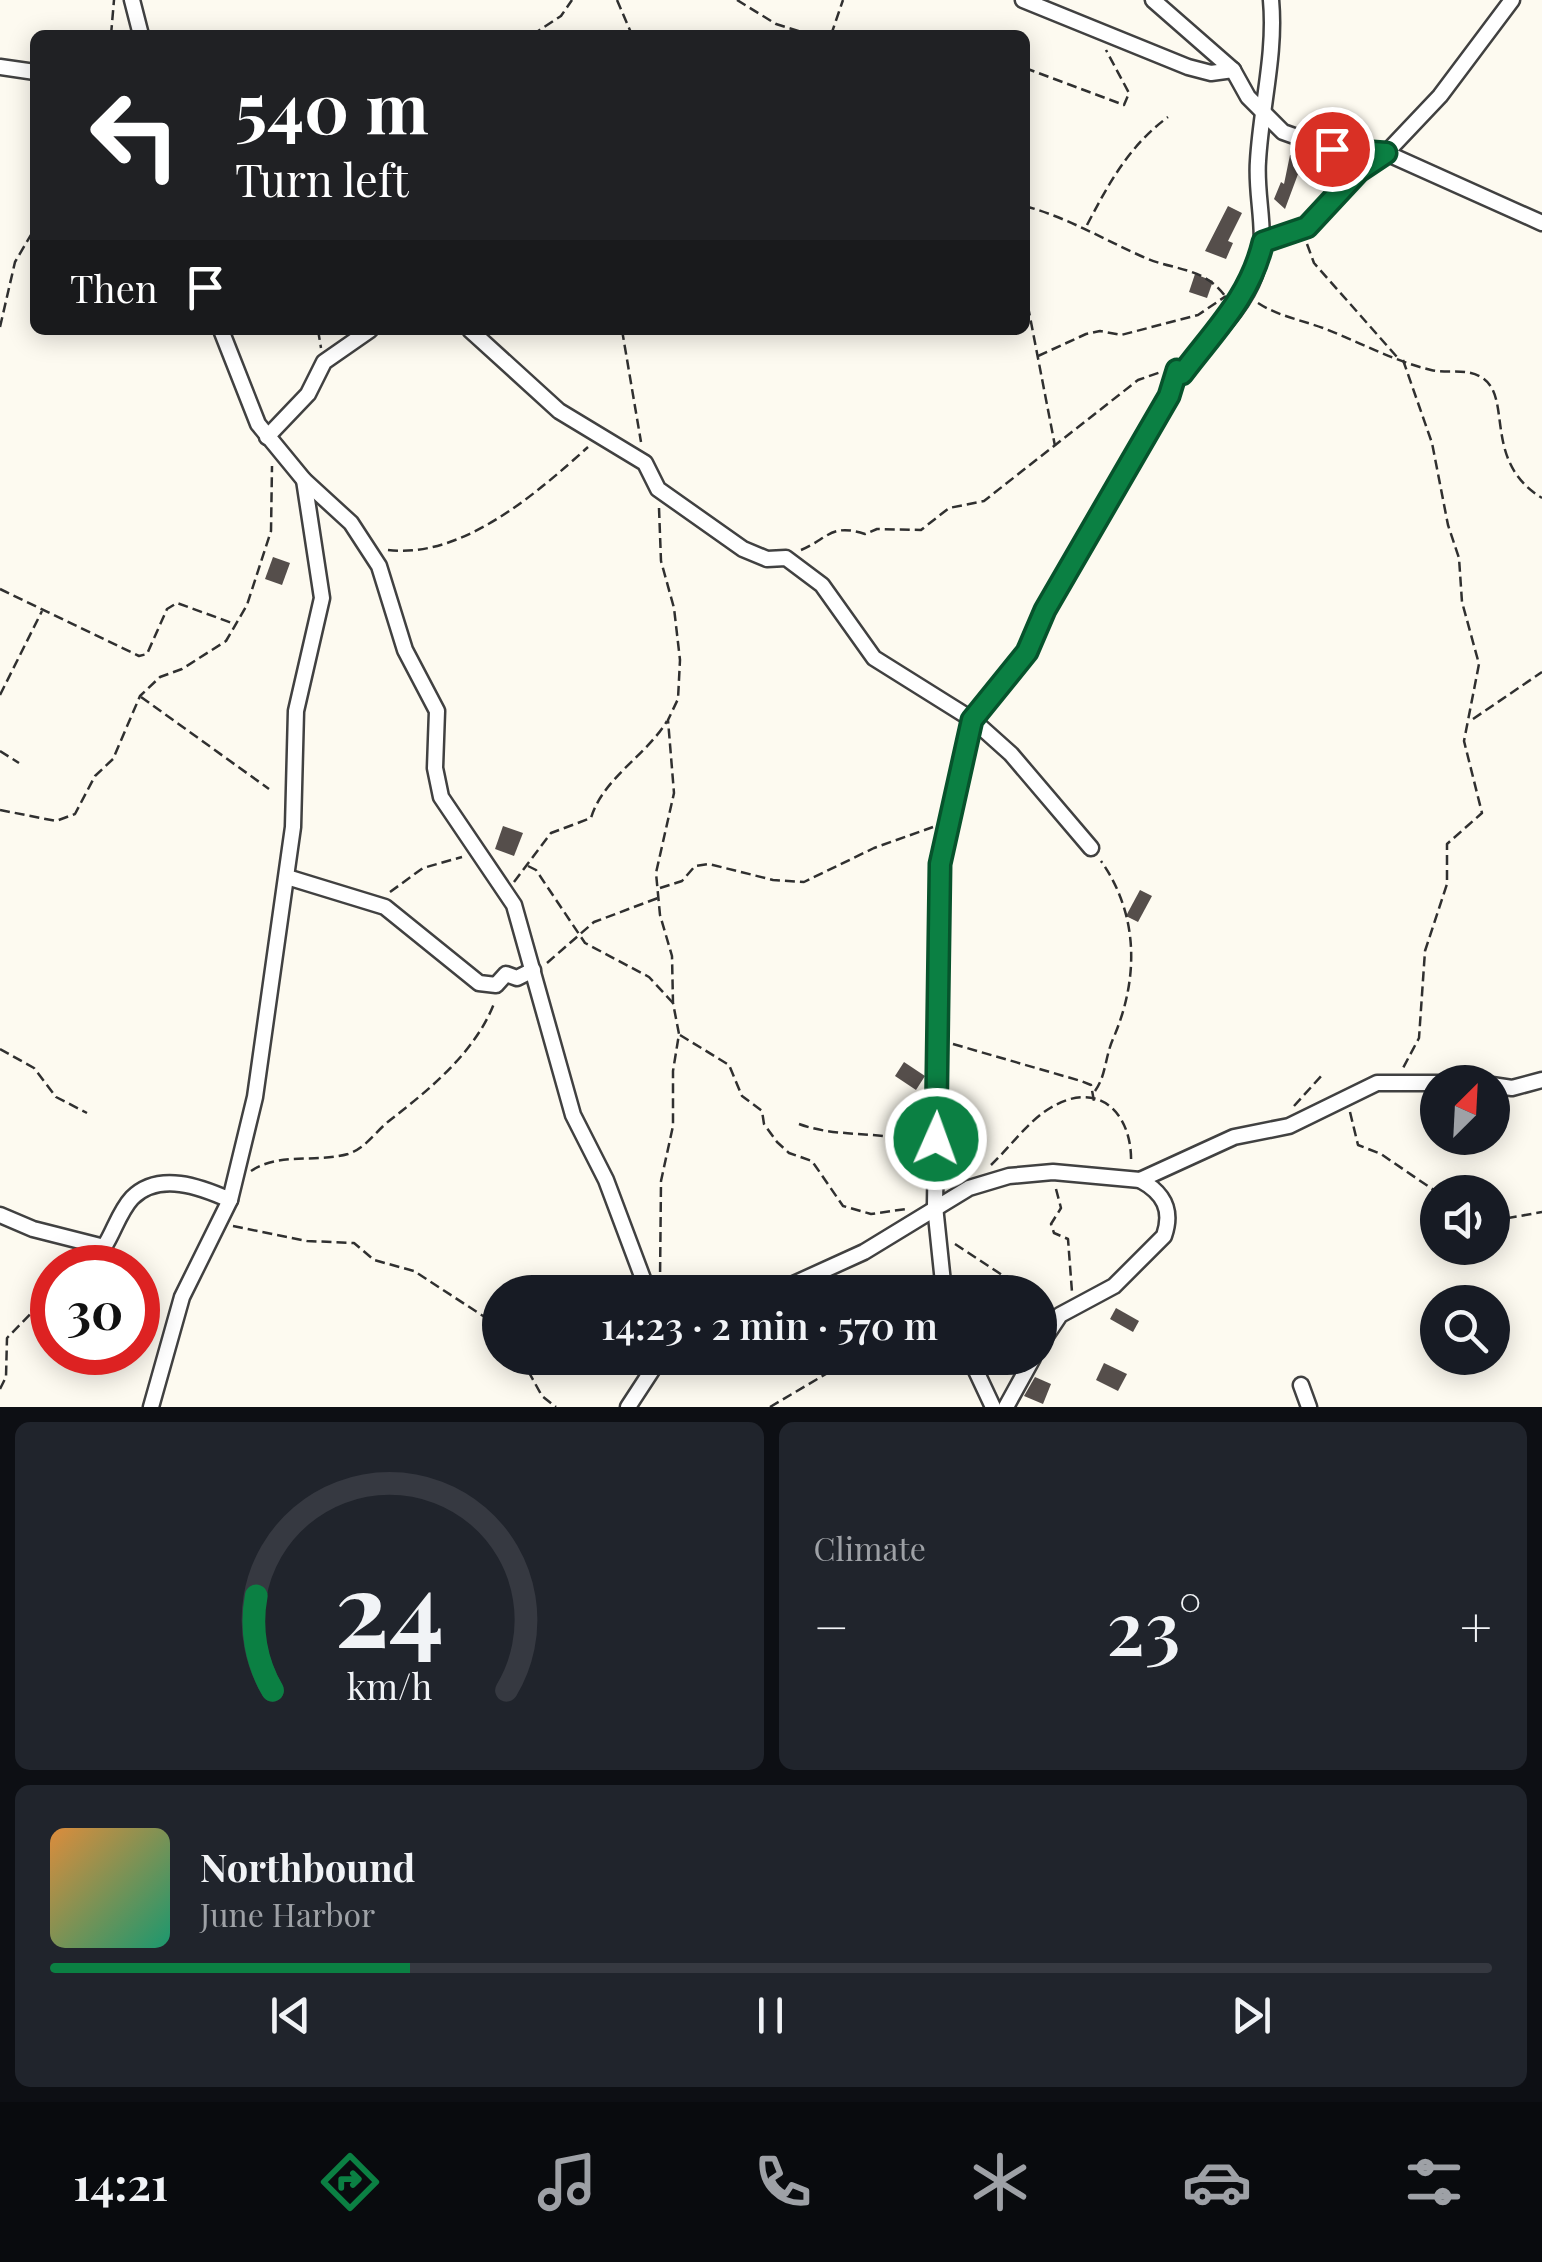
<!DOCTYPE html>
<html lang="en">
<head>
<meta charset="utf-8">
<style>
	body { margin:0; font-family:"Playfair Display",serif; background:#20242c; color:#f1f3f6; height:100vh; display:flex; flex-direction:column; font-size:38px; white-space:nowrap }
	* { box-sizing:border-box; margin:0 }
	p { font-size:32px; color:#9ea1a6 }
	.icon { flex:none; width:55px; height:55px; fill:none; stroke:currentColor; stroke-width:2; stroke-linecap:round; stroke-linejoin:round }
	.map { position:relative; height:1407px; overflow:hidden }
	.details { display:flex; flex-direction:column; gap:15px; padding:15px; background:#0d0f14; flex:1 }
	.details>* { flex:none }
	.hud { position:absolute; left:30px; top:30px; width:1000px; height:305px; border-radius:15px; box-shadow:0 5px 25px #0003; background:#202124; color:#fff; overflow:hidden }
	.needle { width:65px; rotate:24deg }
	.fabs { position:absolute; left:1420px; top:1065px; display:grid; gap:20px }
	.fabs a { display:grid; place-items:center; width:90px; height:90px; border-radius:50%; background:#171b24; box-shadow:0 5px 25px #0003; font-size:50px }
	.speed { position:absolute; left:30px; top:1245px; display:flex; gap:20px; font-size:50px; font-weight:700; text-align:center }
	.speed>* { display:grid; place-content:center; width:130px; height:130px; border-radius:50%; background:#171b24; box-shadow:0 5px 25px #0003; line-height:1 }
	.speed .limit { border:15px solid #d22; background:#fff; color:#111 }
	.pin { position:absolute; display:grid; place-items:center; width:85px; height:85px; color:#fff; margin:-42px; border:5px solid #fff; border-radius:50%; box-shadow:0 2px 10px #0007 }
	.me { position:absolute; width:110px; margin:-55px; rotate:2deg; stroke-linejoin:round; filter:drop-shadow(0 0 8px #0008) }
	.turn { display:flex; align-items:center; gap:35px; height:210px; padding:0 40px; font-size:45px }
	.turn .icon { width:130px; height:130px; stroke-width:2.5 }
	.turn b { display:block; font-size:70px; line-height:85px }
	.then { display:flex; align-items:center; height:95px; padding:0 40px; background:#0003; gap:20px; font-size:38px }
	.big { font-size:75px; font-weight:600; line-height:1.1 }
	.details .card { flex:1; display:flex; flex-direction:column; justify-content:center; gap:15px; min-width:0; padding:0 35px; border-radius:15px; background:#20242c }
	.details .dial { align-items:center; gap:0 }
	.dial svg { height:260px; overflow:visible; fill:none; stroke:#363941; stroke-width:7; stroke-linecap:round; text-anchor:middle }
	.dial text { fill:#f1f3f6; stroke:none }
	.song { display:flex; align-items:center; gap:30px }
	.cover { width:120px; height:120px; border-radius:15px; background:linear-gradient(135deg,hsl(30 70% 55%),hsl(160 70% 35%)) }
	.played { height:10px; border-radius:5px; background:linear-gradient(90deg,#0b8043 25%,#363941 25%) }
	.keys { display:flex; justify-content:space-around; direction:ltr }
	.heat { display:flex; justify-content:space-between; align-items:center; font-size:55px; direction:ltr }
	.details .tiles { flex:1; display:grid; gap:15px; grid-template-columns:1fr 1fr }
	.card:last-child { grid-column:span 2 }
	.trip { position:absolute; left:482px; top:1275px; width:575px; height:100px; border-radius:50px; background:#171b24; box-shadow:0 5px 25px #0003; font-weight:600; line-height:100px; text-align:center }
	.tab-bar { display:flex; height:160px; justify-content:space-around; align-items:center; background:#090b0e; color:#9ea1a6 }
	.tab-bar .icon { width:70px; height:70px }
	.tab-bar .active { color:#0b8043 }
	.tab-bar b { font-size:45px; color:#f1f3f6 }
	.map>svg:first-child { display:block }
	.building { fill:#554e4b }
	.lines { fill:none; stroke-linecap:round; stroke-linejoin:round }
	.minor-casing { stroke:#414141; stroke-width:19 }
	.path { stroke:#303030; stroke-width:2.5; stroke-dasharray:10 5; stroke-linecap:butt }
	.minor { stroke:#fff; stroke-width:14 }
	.route-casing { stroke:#07532c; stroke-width:25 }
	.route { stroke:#0b8043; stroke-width:18 }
</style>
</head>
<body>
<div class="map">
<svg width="1542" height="1407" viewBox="0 0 1542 1407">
	<rect width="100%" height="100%" fill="#fdfaf0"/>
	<g class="building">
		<polygon points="1290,155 1304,158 1285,209 1274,199 1281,182 1284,184"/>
		<polygon points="1228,206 1242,213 1228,241 1233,243 1226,259 1205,251"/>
		<polygon points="1195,274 1213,281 1207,298 1189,292"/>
		<polygon points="273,557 290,563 282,585 265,579"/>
		<polygon points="503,826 523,833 514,856 495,849"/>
		<polygon points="1140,890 1152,896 1138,922 1126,916"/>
		<polygon points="904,1062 925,1076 916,1090 895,1076"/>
		<polygon points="1116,1308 1139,1321 1133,1332 1110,1319"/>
		<polygon points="1104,1363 1127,1374 1118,1391 1096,1380"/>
		<polygon points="1035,1377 1051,1384 1043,1404 1024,1396"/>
	</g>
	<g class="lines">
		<defs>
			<g id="minor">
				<polyline points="132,0 141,35"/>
				<polyline points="1023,0 1188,67 1211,73 1233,70 1248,97 1283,132 1331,149 1386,153 1542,223"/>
				<polyline points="1153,0 1233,70"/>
				<polyline points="0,67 35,72"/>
				<polyline points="1263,242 1307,227 1359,171 1386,153 1440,96 1512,0"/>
				<polyline points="221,330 258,424 304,480 351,523 379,566 405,650 437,711 435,768 441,797 514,905 573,1115 606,1180 648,1292"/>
				<polyline points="470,330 559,411 645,463 658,489 743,549 767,559 786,558 822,585 874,658 973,720 1011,754 1091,848"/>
				<polyline points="267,437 308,394 324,362 370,330"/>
				<polyline points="287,877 385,907 479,983 496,985 506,974 517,978 533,970"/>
				<polyline points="1492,1085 1512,1088 1542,1080"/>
				<path d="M0,1215l33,14 71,18c10,-15 15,-35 28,-49 27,-27 69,-11 98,2"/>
				<polyline points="776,1292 864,1252 969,1188 1009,1176 1053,1172 1140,1180 1234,1137 1289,1126 1377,1083 1438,1083"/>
				<path d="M944,1292l-9,-86 5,-342 33,-144 54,-69 18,-41 124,-214 8,-26 5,4c24,-32 59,-61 73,-99 15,-38 0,-75 3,-114 3,-54 18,-107 13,-161"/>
				<path d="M1040,1345l20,-30 54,-29 50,-50c9,-26 0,-43 -24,-56"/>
				<polyline points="970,1358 993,1407"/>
				<polyline points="1301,1385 1309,1407"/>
				<polyline points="151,1407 182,1297 230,1200 255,1097 293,827 296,711 322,598 304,480"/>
				<polyline points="628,1407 660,1358"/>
				<polyline points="1006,1407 1033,1358"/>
			</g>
		</defs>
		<use href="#minor" class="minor-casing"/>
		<g class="path">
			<polyline points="617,0 632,35"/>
			<polyline points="737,0 776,24 811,35"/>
			<polyline points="111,35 114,0"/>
			<polyline points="532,35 561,16 572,0"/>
			<polyline points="831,35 843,0"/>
			<polyline points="1025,68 1124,105 1129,93 1106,50"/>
			<path d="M1025,206c43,12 76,32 116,50 32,15 62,10 84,40"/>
			<path d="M1087,225c22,-42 42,-79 81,-108"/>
			<polyline points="1307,244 1314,263 1397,357"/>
			<polyline points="1025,291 1055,446"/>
			<path d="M1258,303c20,13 43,17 65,25 36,14 71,33 108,42 18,4 37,-3 53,9 28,21 -1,83 58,119"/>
			<polyline points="0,327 15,262 35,228"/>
			<polyline points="318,330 321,348"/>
			<polyline points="622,330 641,442"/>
			<polyline points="1038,356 1086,334 1100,331 1121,335 1198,315 1226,296"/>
			<polyline points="1403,360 1432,443 1448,525 1459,558 1462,602 1479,664 1464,741 1482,813 1447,844 1447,884 1425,951 1419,1038 1403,1068"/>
			<polyline points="659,508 661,561 674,608 680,660 678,699 668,720 674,793 656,873 660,915 672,956 673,1003 679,1034 673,1071 673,1126 661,1181 660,1281"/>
			<path d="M388,550c74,9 149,-57 200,-103"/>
			<path d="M801,550c28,-12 30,-27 64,-16l12,-5 44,1 28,-22 35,-7 154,-121 23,-8"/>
			<polyline points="0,589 139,656 147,654 167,609 177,603 232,623"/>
			<polyline points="0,695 42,611"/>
			<polyline points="141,697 269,789"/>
			<polyline points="1473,719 1542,672"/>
			<polyline points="0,751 19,763"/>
			<polyline points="0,810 56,821 75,814 95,776 113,759 140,696 160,677 182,669 226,641 247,605 271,531 272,466"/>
			<polyline points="528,866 536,870 585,943 649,977 673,1003"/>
			<path d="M514,882l37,-49 40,-15c12,-40 55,-62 76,-97"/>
			<polyline points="660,888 682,881 695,866 709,864 773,880 804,882 874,848 933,827"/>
			<polyline points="390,892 423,868 462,857"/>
			<polyline points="547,963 594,922 658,898"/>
			<polyline points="680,1035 729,1065 742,1096 762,1111 764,1124 777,1142 789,1153 812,1161 843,1206 871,1214 906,1209"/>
			<polyline points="953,1044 1081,1081 1091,1085 1094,1101"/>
			<polyline points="0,1049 34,1068 56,1097 87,1113"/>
			<path d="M1095,1091c11,-15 10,-34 18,-52 26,-60 26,-124 -12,-178"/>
			<polyline points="1294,1106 1323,1074"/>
			<polyline points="1350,1112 1358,1145 1381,1154 1438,1193"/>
			<path d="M799,1124c41,15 81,5 121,21"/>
			<path d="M991,1165c19,-18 35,-41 56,-55 50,-33 86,2 84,54"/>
			<path d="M251,1171c28,-19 65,-8 97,-17 18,-6 27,-22 41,-33 41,-32 87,-69 106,-120"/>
			<polyline points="1056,1189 1061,1208 1051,1224 1054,1233 1068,1239 1072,1292"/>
			<polyline points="1492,1221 1542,1212"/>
			<polyline points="233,1226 307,1241 354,1243 374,1260 414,1271 500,1327"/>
			<polyline points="955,1244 1028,1292"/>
			<polyline points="1040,1298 1052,1304"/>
			<polyline points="521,1358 542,1396 556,1407"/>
			<polyline points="0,1389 6,1377 7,1338 52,1292"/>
			<polyline points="770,1407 853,1358"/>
		</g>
		<use href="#minor" class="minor"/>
	</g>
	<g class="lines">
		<defs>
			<path id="route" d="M936,1139l4,-275 32,-144 55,-68 18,-42 124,-214 8,-26 5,4c33,-44 68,-77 81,-132l44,-15 52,-56 27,-18 -54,-4"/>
		</defs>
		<use href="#route" class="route-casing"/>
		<use href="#route" class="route"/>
	</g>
</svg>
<div class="fabs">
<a><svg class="needle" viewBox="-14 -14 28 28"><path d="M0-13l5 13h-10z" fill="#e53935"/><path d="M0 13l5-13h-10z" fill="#9ea1a6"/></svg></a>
<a><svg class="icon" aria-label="sound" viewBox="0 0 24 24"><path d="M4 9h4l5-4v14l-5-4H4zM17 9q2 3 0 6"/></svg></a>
<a><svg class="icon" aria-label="search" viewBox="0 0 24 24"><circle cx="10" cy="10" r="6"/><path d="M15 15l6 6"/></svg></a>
</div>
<div class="speed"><div class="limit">30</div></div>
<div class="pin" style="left:1332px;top:149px;background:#d93025"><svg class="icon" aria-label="arrive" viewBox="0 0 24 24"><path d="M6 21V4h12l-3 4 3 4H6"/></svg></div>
<svg class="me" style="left:936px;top:1139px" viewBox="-20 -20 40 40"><circle r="17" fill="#0b8043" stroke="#fff" stroke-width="3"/><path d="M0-11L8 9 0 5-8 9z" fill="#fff"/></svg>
<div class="trip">14:23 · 2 min · 570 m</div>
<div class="hud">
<div class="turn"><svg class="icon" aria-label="left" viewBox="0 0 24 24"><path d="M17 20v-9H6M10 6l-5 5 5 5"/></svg><div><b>540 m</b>Turn left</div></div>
<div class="then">Then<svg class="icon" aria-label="arrive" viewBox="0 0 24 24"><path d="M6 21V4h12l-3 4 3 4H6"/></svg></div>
</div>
</div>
<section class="details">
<div class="tiles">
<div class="card dial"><svg viewBox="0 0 100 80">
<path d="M14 69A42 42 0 1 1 86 69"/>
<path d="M14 69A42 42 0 0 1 9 40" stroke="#0b8043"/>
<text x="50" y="56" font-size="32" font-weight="700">24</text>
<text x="50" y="72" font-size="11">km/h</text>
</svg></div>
<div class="card"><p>Climate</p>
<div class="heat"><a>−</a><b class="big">23°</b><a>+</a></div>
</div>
<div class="card">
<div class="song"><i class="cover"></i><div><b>Northbound</b><p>June Harbor</p></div></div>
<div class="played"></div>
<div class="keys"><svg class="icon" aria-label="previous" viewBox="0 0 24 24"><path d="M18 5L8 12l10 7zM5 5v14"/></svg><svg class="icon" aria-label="pause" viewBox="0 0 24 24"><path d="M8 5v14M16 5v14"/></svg><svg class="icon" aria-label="next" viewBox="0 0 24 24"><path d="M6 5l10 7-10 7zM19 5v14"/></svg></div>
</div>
</div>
</section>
<nav class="tab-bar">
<b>14:21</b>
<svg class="icon active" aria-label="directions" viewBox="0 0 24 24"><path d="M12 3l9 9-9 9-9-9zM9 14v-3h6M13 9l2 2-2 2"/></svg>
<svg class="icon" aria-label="music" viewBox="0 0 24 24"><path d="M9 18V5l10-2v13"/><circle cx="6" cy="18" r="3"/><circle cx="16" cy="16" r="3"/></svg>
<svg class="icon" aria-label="phone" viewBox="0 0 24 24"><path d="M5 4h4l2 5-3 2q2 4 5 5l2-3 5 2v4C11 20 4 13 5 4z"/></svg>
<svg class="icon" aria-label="climate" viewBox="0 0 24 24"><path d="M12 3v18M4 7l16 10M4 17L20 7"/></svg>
<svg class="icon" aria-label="car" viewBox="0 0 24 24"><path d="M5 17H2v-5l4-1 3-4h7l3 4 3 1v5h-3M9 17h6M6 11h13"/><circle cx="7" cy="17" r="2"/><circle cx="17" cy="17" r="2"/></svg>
<svg class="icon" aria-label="filters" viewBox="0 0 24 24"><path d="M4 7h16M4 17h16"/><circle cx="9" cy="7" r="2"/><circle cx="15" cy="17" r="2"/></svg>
</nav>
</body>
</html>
